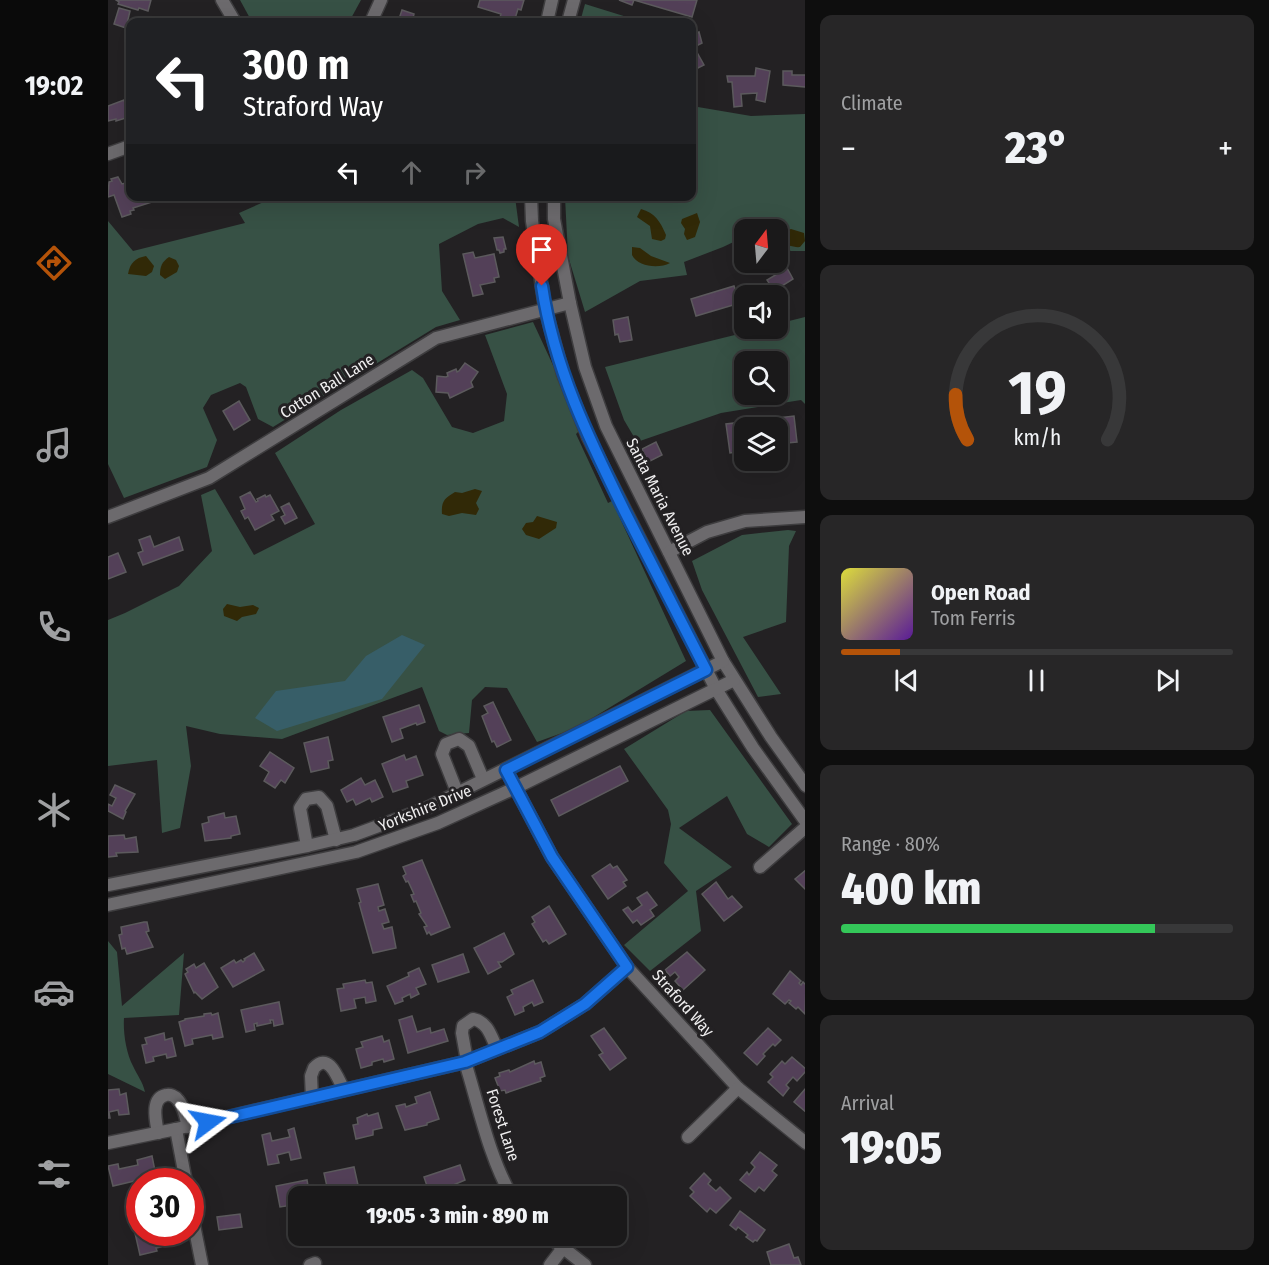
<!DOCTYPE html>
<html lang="en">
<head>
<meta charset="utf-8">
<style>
	body { margin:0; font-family:"Fira Sans Condensed",sans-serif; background:#272627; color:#f1f3f6; height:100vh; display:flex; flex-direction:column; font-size:22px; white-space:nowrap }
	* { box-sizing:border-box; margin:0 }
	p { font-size:20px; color:#9fa0a2 }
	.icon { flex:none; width:33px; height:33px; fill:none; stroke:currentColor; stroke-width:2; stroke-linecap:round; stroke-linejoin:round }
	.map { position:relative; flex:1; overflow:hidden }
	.details { display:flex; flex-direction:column; gap:15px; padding:15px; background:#0e0e0e; width:464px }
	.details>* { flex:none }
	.banner { position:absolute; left:18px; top:18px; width:570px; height:183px; border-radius:12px; box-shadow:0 6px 24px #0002,0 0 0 2px #383839; background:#202124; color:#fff; overflow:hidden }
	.needle { width:39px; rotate:16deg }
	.controls { position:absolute; left:626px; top:219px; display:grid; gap:12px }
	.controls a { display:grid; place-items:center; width:54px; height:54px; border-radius:12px; background:#1a191a; box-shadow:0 6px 24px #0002,0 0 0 2px #383839; font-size:30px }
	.speed { position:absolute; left:18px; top:1168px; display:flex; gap:12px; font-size:30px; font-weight:700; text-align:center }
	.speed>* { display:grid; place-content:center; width:78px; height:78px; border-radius:50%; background:#1a191a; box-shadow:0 6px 24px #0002,0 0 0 2px #383839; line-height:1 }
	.speed .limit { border:9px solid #d22; background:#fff; color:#111 }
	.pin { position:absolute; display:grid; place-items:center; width:51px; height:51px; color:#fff; margin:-62px -26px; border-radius:50% 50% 50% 0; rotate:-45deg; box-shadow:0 0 6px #0007 }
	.pin .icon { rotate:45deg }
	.me { position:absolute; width:66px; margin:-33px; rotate:77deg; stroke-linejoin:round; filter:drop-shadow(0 0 4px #0008) }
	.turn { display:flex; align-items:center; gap:21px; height:126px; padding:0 18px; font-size:27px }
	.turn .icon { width:78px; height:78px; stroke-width:2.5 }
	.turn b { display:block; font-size:42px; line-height:51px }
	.lanes { display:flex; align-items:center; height:57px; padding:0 18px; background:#0003; justify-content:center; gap:30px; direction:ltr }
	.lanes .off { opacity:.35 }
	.big { font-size:45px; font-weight:800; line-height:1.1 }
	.details .tile { flex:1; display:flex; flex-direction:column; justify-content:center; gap:9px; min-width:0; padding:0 21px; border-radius:12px; background:#272627 }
	.details .dial { align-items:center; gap:0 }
	.dial svg { height:156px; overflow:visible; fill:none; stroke:#383839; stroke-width:7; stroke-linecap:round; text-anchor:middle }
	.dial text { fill:#f1f3f6; stroke:none }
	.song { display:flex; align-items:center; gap:18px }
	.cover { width:72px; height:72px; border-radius:9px; background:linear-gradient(135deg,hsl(60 70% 55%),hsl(270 70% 35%)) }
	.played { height:6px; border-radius:3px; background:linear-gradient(90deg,#b45309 15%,#383839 15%) }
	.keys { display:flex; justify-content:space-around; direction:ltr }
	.heat { display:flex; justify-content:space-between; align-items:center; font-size:33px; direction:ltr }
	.charge { height:9px; border-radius:4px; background:linear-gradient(90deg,#34c759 80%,#383839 0) }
	.trip { position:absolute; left:180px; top:1186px; width:339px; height:60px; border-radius:12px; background:#1a191a; box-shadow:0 6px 24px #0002,0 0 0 2px #383839; font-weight:800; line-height:60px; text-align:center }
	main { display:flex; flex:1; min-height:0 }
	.tab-bar { display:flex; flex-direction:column; width:108px; justify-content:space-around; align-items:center; background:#0a0a0a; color:#9fa0a2 }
	.tab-bar .icon { width:42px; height:42px }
	.tab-bar .on { color:#b45309 }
	.tab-bar b { font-size:27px; color:#f1f3f6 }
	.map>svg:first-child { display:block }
	.green { fill:#375145; fill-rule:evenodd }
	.sand { fill:#312907 }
	.water { fill:#375e68 }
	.building { fill:#534058; stroke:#5c5a5d; stroke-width:1.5 }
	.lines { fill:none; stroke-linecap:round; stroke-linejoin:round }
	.minor-casing { stroke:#3e3d3f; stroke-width:15 }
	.minor { stroke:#6c6a6d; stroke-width:12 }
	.route-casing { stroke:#114b97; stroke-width:15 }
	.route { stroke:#1a73e8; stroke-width:10 }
	.labels { text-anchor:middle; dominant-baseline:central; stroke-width:6; stroke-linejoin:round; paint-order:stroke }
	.street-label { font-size:16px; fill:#f0eff0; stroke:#232123 }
</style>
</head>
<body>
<main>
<nav class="tab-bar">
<b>19:02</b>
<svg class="icon on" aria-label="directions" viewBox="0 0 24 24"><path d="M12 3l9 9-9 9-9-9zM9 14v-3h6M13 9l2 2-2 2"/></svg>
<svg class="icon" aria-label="music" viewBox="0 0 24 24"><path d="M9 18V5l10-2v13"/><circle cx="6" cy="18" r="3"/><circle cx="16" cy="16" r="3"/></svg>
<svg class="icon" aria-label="phone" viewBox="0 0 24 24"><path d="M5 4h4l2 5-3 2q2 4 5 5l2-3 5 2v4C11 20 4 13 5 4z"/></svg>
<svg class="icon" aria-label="climate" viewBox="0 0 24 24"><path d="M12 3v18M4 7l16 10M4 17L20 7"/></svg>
<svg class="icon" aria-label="car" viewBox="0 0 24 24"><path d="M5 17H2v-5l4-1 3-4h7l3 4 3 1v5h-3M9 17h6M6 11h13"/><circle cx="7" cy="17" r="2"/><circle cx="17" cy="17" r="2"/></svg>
<svg class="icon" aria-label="filters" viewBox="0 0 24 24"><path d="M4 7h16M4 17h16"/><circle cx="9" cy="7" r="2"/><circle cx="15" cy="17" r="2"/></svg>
</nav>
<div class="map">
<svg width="698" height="1265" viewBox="0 0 698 1265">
	<rect width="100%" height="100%" fill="#232123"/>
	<g class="green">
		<polygon points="132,0 253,0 241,22 144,22"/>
		<polygon points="477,4 535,22 472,22"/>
		<polygon points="584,106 643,116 697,114 697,251 683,251 669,246 669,230 636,230 636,237 615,247 576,262 579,275 532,281 477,312 460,256 457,197 584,196"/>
		<polygon points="167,197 407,197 411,227 395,218 370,224 331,244 334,291 352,320 328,327 165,427 150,419 138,387 132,383 103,395 95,408 109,440 99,467 16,498 0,464 0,221 25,251 137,223 131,213"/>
		<path d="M697,317v87l-4,-4 -80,13 -84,29 -13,-22 -19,-53 154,-38 18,-1v-4zM636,362h33v32h-33z"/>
		<polygon points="425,322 474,428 468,434 500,503 504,501 578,661 468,728 429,742 399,688 377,687 364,700 361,733 339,735 331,731 314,687 174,739 112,734 78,726 83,766 72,828 54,833 49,760 0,766 0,620 17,613 71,586 104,551 93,495 107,489 146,555 207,524 167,453 233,410 304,370 315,378 344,427 365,433 396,421 399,394 377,335"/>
		<polygon points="680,530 688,531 681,546 678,622 635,637 673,694 650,697 594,590 584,561 634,535"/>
		<polygon points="602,710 684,824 661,847 639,834 619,796 571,828 624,867 588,891 593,931 542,971 516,945 580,891 556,863 563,824 560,810 516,749 578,711"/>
		<path d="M0,941l9,11 5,54 62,-53 -5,62 -55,3c-1,14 2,35 9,48 4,9 10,16 12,26l-37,-18z"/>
	</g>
	<g class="sand">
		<path d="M533,209c14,4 19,12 25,26l-1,4 -4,2 -9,-2 -2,-13 -13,-9z"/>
		<polygon points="589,213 592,222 587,237 579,240 576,234 577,229 573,223 574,219"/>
		<path d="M683,229l13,4 1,8 -5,6c-5,1 -16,-3 -22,-5v-9z"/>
		<path d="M524,247l8,1 11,8 19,7c-11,6 -32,4 -38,-8z"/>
		<path d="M38,256l8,10 -2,6 -6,4 -18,-2c2,-11 7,-16 18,-18z"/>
		<path d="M61,257l7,3 3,6 -2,6 -12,7 -5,-4c0,-9 2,-13 9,-18z"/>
		<path d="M367,489l7,2 -6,12 3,6 -3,6 -14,-2 -13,3 -7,-2c-1,-13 3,-16 13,-22l7,1z"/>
		<polygon points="429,516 449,522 448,528 431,539 418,535 414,529 418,523 425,522"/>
		<polygon points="119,604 132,607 145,605 151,608 148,614 134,617 129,621 116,616 115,609"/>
	</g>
	<polygon class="water" points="294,635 317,645 274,699 169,731 147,718 168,691 237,681 258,656"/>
	<g class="building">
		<polygon points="8,0 43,0 40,11 31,8 30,10 10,4 11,2"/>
		<polygon points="372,0 416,0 413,10 410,9 406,22 391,21 393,14 370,7"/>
		<polygon points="511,0 589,0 584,17 526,0 524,5"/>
		<polygon points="11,8 22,11 18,28 6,24"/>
		<polygon points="294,10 306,14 304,22 287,22 289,18 291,19"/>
		<polygon points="591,32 594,43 586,47 596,65 584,71 584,36"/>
		<polygon points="648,68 662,71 657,102 648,100 649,93 633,94 634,106 626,107 624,82 620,82 619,76 647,76"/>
		<polygon points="675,71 684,71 684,75 698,75 698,87 675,85"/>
		<polygon points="16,100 21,117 8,121 8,119 0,121 0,106"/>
		<polygon points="10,177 14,184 22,182 22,196 43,196 44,202 25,208 26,210 22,211 23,214 14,217 6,195 0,197 1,182 4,181 3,179"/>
		<polygon points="395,237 398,249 396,249 396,252 392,253 391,250 389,250 386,238"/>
		<polygon points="365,252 367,258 386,254 391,277 386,278 387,282 372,285 375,294 365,296 355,254"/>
		<polygon points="679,268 685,279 666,291 659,280"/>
		<polygon points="626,286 632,303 588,316 583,299"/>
		<polygon points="520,317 524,340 512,342 510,334 507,335 505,320"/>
		<polygon points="357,363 370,372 363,382 365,387 342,398 340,393 328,392 329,376 338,377 340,376 339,373 348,369 349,372 351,371"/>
		<polygon points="131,401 142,420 126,430 115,411"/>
		<polygon points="686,416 689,442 679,443 678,433 669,434 669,428 636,428 636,451 622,453 618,424"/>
		<polygon points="548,442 554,455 540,462 534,449"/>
		<polygon points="142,492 148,502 150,501 149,499 157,495 158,497 162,495 171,511 163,515 166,520 147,530 140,517 137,519 133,511 137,509 132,497"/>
		<polygon points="181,503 189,518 177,524 173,517 177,515 173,507"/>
		<polygon points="42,536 46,547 71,537 75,550 35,565 30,553 35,551 31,540"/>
		<polygon points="10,553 18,572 0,579 0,557"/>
		<polygon points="385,702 403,740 389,747 386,741 384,742 374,716 380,713 376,706"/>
		<polygon points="311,705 317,722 309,725 308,723 292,729 295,738 284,742 275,717"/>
		<polygon points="220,737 225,760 220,761 221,768 203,772 196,743"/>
		<polygon points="162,752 186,768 177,783 173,780 167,788 156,781 161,772 152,766"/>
		<polygon points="296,755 298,760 308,756 315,775 298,781 300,787 285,792 274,764"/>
		<polygon points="512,766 520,781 451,816 443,800"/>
		<polygon points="253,778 257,785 267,780 275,797 264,802 262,798 248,805 245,799 239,802 233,790"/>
		<polygon points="7,785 27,794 17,811 18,812 15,819 0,811 0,804 4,806 8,798 2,795"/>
		<polygon points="116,813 117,818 128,816 132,834 123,836 123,838 97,841 94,824 101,822 100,817"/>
		<polygon points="16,835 17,839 28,837 30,852 8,853 9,856 0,857 0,836"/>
		<polygon points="314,860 342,927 323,935 321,932 319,934 316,927 319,926 311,914 313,913 308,901 306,902 303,895 306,894 300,881 298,882 295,876 298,874 295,867"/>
		<polygon points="502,864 505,868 509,866 519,880 515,882 518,886 500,899 484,876"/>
		<polygon points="698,870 698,890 687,879"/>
		<polygon points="608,882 620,899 624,896 634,907 616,921 594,894"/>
		<polygon points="270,884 276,905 270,907 271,911 277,909 281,922 274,924 276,929 284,927 288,948 265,953 251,903 253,902 249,889"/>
		<polygon points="539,892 549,905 542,910 546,916 533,925 529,920 525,923 515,910 520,907 524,912 534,905 529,898"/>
		<polygon points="441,906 458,934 441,944 438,940 435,942 424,924 427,922 424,917"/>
		<polygon points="36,922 39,922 41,931 38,932 45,947 19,954 17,948 14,949 11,935 14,934 13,927"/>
		<polygon points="396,933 406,954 394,962 390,962 393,967 380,974 366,948"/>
		<polygon points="579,952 597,970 575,990 567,981 571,977 567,972 562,976 557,970"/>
		<polygon points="146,953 156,970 125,987 113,968 126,960 128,963 133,960 135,962 137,960 136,959"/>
		<polygon points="355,954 361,972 330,982 324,965"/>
		<polygon points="96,963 110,987 94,999 87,992 86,993 77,974 80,972 78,969 86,964 88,968"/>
		<polygon points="311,968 318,984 308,988 311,994 303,998 302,994 294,998 295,1001 287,1004 279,986 301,976 300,973"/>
		<polygon points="682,971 693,981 691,983 693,985 695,982 698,985 697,1014 690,1007 688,1009 681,1003 683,1001 681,1000 677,1004 665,994"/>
		<polygon points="257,980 258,983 264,982 268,1001 258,1003 257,997 246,999 248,1008 233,1011 229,989 236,988 235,984"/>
		<polygon points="425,980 435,1002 426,1006 424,1002 415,1007 416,1011 407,1015 399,997 405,994 403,990"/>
		<polygon points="171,1002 175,1024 166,1026 165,1020 162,1020 163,1023 149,1026 149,1023 146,1024 147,1030 138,1032 133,1010"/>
		<polygon points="103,1013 104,1015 110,1013 115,1037 105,1039 104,1035 84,1039 85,1044 77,1046 71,1022 77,1020 77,1019 96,1016 96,1014"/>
		<polygon points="304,1016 309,1032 322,1028 323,1033 336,1029 340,1041 300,1053 291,1020"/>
		<polygon points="496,1028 518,1058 502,1070 491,1055 495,1053 483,1036"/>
		<polygon points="660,1028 673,1040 667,1046 665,1044 655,1054 657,1056 649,1065 636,1053"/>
		<polygon points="56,1033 57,1040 64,1038 68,1056 59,1058 58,1054 45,1057 46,1061 38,1063 34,1045 39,1044 37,1038"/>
		<polygon points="274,1036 276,1042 281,1040 286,1059 276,1062 275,1059 264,1062 264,1065 253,1068 248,1049 255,1047 253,1042"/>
		<polygon points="684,1057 698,1069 698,1071 689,1081 685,1077 678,1085 681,1088 675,1096 660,1082 665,1077 662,1074 674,1061 677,1064"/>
		<polygon points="426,1061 427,1064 433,1062 437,1076 432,1078 433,1081 398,1093 397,1090 392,1091 387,1078 392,1076 391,1073 401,1070 402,1072"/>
		<polygon points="698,1088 698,1112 686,1102"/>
		<polygon points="11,1089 12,1095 18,1093 21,1114 11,1115 10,1110 1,1112 2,1118 0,1118 0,1090"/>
		<polygon points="322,1092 331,1119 319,1123 319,1125 297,1130 288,1106 297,1104 298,1107 309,1103 307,1097"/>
		<polygon points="270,1113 274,1128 265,1130 265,1135 248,1139 245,1125 250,1124 249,1118 259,1114 260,1116"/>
		<polygon points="186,1128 193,1158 183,1160 181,1152 169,1155 171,1163 160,1165 154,1135 162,1133 164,1141 182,1137 180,1130"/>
		<polygon points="652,1152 669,1165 664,1171 669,1175 656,1191 651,1187 647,1192 632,1180 639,1172 641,1175 647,1167 643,1163"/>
		<polygon points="44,1156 48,1176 5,1186 0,1166 10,1164 11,1169 30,1165 29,1160"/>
		<polygon points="352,1165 357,1180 322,1195 316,1177"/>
		<polygon points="246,1167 250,1185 220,1191 216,1173"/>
		<polygon points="596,1173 603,1180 600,1184 608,1191 612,1187 623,1198 608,1213 602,1208 599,1212 582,1196 586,1192 582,1188"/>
		<polygon points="199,1180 202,1197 190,1197 190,1204 172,1207 168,1186"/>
		<polygon points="632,1211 657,1230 649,1241 647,1240 645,1242 638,1237 640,1235 630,1227 628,1230 622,1225"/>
		<polygon points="132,1214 134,1227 111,1230 109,1217"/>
		<polygon points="32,1232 49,1233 53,1247 48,1248 49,1251 32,1255 27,1233"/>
		<polygon points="319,1236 350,1236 328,1246 326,1242 322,1244"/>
		<polygon points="681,1244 686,1258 690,1257 693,1265 663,1265 659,1252"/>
	</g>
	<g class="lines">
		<defs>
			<g id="minor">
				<polyline points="114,0 127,22"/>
				<polyline points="263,22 273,0"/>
				<polyline points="439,22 444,0"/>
				<polyline points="460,22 466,0"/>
				<polyline points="0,154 22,146"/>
				<polyline points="423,196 424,221 437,308 455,374 480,437 608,689 645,748 698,822"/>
				<polyline points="446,196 446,219 462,303 477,367 498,426 615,661 663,737 698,786"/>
				<polyline points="0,517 101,478 328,338 462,303"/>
				<polyline points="561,552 599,532 637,521 698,517"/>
				<polyline points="398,770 444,857 519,967 630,1088 698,1143"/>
				<polyline points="349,792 334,754 338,744 351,739 361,746 375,779"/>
				<polyline points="199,846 192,808 198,799 211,797 219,806 228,840"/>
				<polyline points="652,867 698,827"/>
				<polyline points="0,885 199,846 246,835 319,808 615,661"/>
				<polyline points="0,905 248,852 330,823 407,788 626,680"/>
				<path d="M359,1061l-5,-28 1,-7 10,-7c15,3 18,17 24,30"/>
				<path d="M357,1062c14,45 24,95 47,135"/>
				<path d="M204,1098l-1,-22 3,-8c15,-17 24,11 30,22"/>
				<polyline points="68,1129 78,1182"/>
				<path d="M50,1133c-2,-11 -8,-35 8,-38 4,-1 9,1 12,5 6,7 8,18 10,27"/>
				<polyline points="580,1137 630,1088"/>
				<polyline points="0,1143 68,1129 357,1062 432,1032 477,1004 519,967"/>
				<polyline points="82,1205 94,1265"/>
				<polyline points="440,1236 477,1265"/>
				<polyline points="202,1265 207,1263"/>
				<polyline points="442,1265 455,1248"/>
			</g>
		</defs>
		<use href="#minor" class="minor-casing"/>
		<use href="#minor" class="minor"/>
	</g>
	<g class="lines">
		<defs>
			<path id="route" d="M100,1122l257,-60 75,-30 45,-28 42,-37 -75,-110 -46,-87 200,-100c-27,-53 -54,-105 -81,-158 -36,-73 -71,-144 -83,-226"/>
		</defs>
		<use href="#route" class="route-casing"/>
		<use href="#route" class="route"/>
	</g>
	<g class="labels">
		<g class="street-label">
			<text transform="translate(219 386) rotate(-32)">Cotton Ball Lane</text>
			<text transform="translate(552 497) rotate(63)">Santa Maria Avenue</text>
			<text transform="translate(317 808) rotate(-22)">Yorkshire Drive</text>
			<text transform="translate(575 1003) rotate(48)">Straford Way</text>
			<text transform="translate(395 1125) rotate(72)">Forest Lane</text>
		</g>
	</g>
</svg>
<div class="controls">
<a><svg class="needle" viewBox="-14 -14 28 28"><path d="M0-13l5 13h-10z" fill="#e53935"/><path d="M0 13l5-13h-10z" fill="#9fa0a2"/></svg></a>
<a><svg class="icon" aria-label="sound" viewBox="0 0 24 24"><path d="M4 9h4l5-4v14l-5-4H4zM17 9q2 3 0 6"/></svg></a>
<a><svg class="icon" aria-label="search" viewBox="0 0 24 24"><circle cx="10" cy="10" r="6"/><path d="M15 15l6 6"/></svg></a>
<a><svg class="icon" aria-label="layers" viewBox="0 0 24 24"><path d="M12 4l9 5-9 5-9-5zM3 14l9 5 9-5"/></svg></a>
</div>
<div class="speed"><div class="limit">30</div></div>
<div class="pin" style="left:434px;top:286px;background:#d93025"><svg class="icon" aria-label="arrive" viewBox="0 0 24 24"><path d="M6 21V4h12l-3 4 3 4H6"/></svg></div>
<svg class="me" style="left:100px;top:1122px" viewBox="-20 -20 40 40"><path d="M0-17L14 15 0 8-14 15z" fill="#1a73e8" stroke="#fff" stroke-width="4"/></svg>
<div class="trip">19:05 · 3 min · 890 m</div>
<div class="banner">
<div class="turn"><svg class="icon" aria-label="left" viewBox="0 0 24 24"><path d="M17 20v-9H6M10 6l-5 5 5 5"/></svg><div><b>300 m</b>Straford Way</div></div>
<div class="lanes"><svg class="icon" aria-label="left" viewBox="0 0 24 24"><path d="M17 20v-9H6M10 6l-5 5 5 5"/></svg><svg class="icon off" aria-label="ahead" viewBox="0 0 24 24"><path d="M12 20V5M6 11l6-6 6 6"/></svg><svg class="icon off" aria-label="right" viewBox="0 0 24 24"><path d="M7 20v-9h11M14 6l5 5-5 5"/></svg></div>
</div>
</div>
<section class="details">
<div class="tile"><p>Climate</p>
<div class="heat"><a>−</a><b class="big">23°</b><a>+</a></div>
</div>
<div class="tile dial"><svg viewBox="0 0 100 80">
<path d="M14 69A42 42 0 1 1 86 69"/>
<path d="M14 69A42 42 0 0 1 8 46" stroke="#b45309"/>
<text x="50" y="56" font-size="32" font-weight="700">19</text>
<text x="50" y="72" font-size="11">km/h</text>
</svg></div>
<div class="tile">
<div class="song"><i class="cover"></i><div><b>Open Road</b><p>Tom Ferris</p></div></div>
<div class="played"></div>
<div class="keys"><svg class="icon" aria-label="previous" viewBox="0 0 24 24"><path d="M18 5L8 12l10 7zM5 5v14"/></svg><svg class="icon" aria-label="pause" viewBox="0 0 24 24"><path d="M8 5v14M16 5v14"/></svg><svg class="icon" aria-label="next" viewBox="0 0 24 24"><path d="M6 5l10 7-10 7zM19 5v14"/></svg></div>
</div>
<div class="tile"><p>Range · 80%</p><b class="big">400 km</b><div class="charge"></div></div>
<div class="tile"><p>Arrival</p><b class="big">19:05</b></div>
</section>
</main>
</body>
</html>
